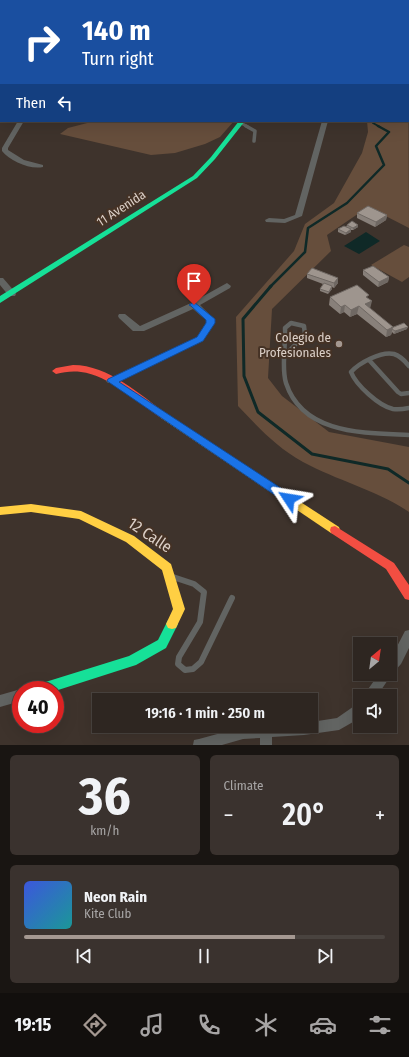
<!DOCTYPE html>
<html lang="en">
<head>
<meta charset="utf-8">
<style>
	body { margin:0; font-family:"Fira Sans Condensed",sans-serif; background:#3a322e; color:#f1f3f6; height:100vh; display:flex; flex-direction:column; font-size:15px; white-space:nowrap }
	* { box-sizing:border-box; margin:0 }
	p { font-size:13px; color:#a7a5a5 }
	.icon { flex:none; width:22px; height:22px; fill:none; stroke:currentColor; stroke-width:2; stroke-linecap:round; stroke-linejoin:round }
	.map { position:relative; height:745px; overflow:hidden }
	.side { display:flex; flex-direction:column; gap:10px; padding:10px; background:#191512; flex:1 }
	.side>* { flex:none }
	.hud { position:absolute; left:0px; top:0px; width:409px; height:122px; box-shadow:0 4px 16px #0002,0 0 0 1px #49433f; background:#1a4fa0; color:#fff; overflow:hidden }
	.needle { width:26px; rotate:29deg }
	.fabs { position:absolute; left:353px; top:637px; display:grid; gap:8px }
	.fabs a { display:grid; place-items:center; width:44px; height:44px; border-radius:0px; background:#2e2621; box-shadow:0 4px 16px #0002,0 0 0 1px #49433f; font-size:20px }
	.speed { position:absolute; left:12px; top:681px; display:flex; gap:8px; font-size:20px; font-weight:700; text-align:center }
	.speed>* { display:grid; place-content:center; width:52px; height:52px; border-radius:50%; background:#2e2621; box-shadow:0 4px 16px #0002,0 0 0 1px #49433f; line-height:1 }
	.speed .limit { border:6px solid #d22; background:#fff; color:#111 }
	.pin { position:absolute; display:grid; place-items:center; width:34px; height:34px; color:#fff; margin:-41px -17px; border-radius:50% 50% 50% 0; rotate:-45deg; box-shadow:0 0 4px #0007 }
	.pin .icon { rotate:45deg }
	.me { position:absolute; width:44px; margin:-22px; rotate:303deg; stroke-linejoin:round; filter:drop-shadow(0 0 3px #0008) }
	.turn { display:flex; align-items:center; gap:14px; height:84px; padding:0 16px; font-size:18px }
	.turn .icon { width:52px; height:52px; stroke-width:2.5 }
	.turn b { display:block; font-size:28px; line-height:34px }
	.then { display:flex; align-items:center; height:38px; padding:0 16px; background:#0003; gap:8px; font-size:15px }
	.big { font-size:30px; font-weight:600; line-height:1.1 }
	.side .card { flex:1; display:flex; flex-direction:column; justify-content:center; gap:6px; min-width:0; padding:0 14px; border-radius:6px; background:#3a322e }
	.side .dial { align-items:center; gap:0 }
	.dial b { font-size:52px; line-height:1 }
	.song { display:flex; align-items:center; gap:12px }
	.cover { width:48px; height:48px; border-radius:6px; background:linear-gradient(135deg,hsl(230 70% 55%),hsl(180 70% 35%)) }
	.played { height:4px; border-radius:2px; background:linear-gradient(90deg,#a49891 75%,#49433f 75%) }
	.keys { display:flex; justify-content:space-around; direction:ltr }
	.heat { display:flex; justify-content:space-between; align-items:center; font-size:22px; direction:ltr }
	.side .tiles { flex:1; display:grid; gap:10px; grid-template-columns:1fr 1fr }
	.card:last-child { grid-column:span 2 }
	.trip { position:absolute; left:92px; top:693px; width:226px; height:40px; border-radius:0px; background:#2e2621; box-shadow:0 4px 16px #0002,0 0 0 1px #49433f; font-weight:600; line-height:40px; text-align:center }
	.menu { display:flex; height:64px; justify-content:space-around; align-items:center; background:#120f0d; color:#a7a5a5 }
	.menu .icon { width:28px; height:28px }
	.menu .current { color:#a49891 }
	.menu b { font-size:18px; color:#f1f3f6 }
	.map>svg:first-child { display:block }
	.green { fill:#664e3c }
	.water { fill:#0f2927 }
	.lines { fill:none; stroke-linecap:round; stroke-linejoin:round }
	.stream-far2 { stroke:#0f2927; stroke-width:2 }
	.stream-far1 { stroke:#0f2927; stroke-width:2.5 }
	.stream { stroke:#0f2927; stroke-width:3 }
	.lane-far3 { stroke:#626462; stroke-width:3 }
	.lane-far2 { stroke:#626462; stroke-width:3.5 }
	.lane-far1 { stroke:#626462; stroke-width:4.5 }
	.lane { stroke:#626462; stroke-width:6 }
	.street { fill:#626462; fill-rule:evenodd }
	.fast { fill:#16e098; fill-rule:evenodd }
	.slow { fill:#ffcf43; fill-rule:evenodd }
	.jam { fill:#f24e42; fill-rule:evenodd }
	.wall { fill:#88807a }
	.shaded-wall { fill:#6f6863 }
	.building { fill:#9e958e; stroke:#6f6863 }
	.route { fill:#1a73e8; stroke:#114b97 }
	.poi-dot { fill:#a49891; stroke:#453225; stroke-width:1.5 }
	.labels { text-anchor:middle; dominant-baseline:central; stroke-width:4; stroke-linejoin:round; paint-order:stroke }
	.street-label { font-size:13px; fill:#dbcfc7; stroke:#453225 }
	.poi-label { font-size:13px; fill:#dbcfc7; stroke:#453225; text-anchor:end }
	.near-street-label { font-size:16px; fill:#dbcfc7; stroke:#453225 }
</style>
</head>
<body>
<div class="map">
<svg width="409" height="745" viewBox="0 0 409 745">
	<rect width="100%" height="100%" fill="#3e332c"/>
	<g class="green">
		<polygon points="260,0 409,0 409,8 408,1"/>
		<path d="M408,11l1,217 -41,-21 -41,28 4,16 -59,58 -4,69 14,18 47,36 80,15v65c-32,-22 -71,-31 -106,-50 -27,-15 -44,-34 -65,-56l-2,-89 58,-66 11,-27 29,-21 28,-50 6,-21 -1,-11h41z"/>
		<polygon points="95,121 234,121 220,137 205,144 175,153 151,155 60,134 68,128"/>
		<polygon points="404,245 409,247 409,277 402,282 371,265"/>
	</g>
	<polygon class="water" points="366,232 380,241 359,254 344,246"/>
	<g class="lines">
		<polyline class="stream-far2" points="375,121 373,123 380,127"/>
		<polyline class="stream-far1" points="270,287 305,252 308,228 347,203 384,165 376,146 389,132 378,126"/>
		<polyline class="stream" points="271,286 243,319 244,376 258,412 312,454 388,469 409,483"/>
		<g class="lane-far3">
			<polyline points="40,1 44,0"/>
			<polyline points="241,123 248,127"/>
		</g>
		<polyline class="lane-far2" points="246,126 255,131 254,141"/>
		<g class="lane-far1">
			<path d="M286,354l19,-19 -1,-9 -13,-3 -6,5c1,17 -4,39 1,55 17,52 79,50 123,52"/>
			<polyline points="369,360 398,392 401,394 409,393"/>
			<path d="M409,366c-4,-5 -9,-10 -15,-12 -13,-3 -35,9 -43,18 5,13 28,34 42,37 6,1 11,0 16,-1"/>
		</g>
		<polyline class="lane" points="173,577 194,584 204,592 200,622 179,657 178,664 185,670 193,669 201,662 232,598"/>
		<g class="street">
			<rect x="408" y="8" width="1" height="4"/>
			<rect x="0" y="85" width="1" height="4"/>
			<path d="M18,121h6l-16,27v2l16,10 19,5v2c-13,3 -33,-6 -41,-16v-3z"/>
			<polygon points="322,121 328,121 302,216 285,223 266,222 265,220 269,218 284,219 295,215"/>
			<polygon points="0,278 3,278 15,292 16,294 15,296 9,296 0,285"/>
			<polygon points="227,283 231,286 230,288 200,305 214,319 214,323 203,341 114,383 108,383 106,381 108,379 197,337 206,323 206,320 193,309 144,331 133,331 119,318 118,316 119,314 125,314 140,326 191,303"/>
			<polygon points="409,630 409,648 401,664 392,674 377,696 363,696 379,674 390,674 390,660 405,631"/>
			<polygon points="21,689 23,690 21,690 21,701 0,707 0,695"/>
			<polygon points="360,702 360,718 339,730 304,735 272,737 272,745 260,745 260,738 243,739 222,745 193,745 194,740 199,739 243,727 311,726 311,722 337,718"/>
		</g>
		<g class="fast">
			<polygon points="239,121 245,121 215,159 197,178 0,303 0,296 193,176 211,157"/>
			<polygon points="172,619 176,620 178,624 166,648 136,665 55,691 33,690 35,686 39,684 129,656 158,640 168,620"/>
		</g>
		<g class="slow">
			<polygon points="164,413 339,527 340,530 339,533 335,534 331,533 161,418 159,416 161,414"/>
			<polygon points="31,504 81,511 134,536 171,564 185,609 176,628 172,629 168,628 166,624 173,609 162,570 126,542 79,519 31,512 0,515 0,507"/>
		</g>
		<g class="jam">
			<path d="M73,365c36,0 67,30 94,49l2,2 -2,2h-6c-22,-15 -53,-43 -80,-46 -9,-1 -17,0 -25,2l-4,-3 4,-3z"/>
			<polygon points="335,526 394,563 409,585 409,600 405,599 386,569 331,533 330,530 331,527"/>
		</g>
	</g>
	<g class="wall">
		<polygon points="123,0 171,0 171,1 124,1"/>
		<polygon points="357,213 387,215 386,220 375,227 357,218"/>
		<polygon points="347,225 358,227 353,230 351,230 351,232 345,235 338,232 338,229 346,227"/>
		<polygon points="363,270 389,277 388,282 378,287 363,275"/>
		<polygon points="307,274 338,283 334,288 332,287 332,289 328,294 320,291 320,289 323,284 307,278"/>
		<polygon points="330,297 369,299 370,309 393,327 407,329 394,334 392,332 391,335 386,337 357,314 350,317 344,312 340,314 329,305"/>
	</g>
	<g class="shaded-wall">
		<polygon points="156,0 162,0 162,1 149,1"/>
		<rect x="162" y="0" width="9" height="1"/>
		<polygon points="387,215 386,220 375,227 376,222"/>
		<polygon points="358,225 358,227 353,230 353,228"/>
		<polygon points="351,229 351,232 345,235 346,233"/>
		<polygon points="389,277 388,282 378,287 379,282"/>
		<polygon points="338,278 338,283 334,288 334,283"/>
		<polygon points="332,286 332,289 328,294"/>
		<polygon points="372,301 370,309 365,304"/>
		<polygon points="345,305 344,312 340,314 341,307"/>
		<polygon points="359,306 357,314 350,317 351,310"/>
		<polygon points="393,327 391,335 386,337 387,330"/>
		<polygon points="408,327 407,329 394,334 395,331"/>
	</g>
	<g class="building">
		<polygon points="131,0 156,0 149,1 131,1"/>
		<polygon points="240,0 258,0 257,1 240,1"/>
		<polygon points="368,206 387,215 376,222 357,213"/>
		<polygon points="352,221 358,225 353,228 347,225"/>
		<polygon points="344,226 351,229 346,233 338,229"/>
		<polygon points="373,266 389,277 379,282 363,270"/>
		<polygon points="312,268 338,278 334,283 307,274"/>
		<polygon points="324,283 332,286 329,292 320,289"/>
		<polygon points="357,285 369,295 366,297 372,301 365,304 393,327 387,330 359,306 351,310 345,305 341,307 330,297"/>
		<polygon points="404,323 408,327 395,331 392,329 393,327 391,328"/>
	</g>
	<polygon class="route" points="194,302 215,319 215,323 203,341 119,382 293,496 294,499 293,502 285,502 107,381 108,379 197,337 206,323 206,320 191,306 189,305"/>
	<circle class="poi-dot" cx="339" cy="344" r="4"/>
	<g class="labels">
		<g class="street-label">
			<text transform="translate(121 208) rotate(-33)">11 Avenida</text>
		</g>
		<g class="poi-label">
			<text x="331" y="337">Colegio de<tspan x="331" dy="15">Profesionales</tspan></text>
		</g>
		<g class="near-street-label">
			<text transform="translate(150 535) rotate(34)">12 Calle</text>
		</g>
	</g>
</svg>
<div class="fabs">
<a><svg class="needle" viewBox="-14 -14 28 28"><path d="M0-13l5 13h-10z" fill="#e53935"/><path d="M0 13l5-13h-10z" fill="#a7a5a5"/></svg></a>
<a><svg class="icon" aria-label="sound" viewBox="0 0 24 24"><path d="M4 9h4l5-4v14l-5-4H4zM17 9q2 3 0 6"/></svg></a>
</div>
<div class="speed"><div class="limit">40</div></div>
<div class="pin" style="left:194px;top:305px;background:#d93025"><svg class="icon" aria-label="arrive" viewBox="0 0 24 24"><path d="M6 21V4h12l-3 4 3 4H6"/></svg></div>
<svg class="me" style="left:289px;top:499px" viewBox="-20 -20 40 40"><path d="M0-17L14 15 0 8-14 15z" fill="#1a73e8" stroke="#fff" stroke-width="4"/></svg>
<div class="trip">19:16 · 1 min · 250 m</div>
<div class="hud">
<div class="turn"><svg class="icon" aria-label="right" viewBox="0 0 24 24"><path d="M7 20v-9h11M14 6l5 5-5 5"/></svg><div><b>140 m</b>Turn right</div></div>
<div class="then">Then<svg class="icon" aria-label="left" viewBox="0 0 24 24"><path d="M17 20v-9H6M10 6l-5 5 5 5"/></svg></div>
</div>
</div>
<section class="side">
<div class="tiles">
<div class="card dial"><b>36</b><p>km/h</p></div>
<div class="card"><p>Climate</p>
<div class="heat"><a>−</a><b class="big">20°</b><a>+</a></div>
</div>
<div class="card">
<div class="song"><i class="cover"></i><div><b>Neon Rain</b><p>Kite Club</p></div></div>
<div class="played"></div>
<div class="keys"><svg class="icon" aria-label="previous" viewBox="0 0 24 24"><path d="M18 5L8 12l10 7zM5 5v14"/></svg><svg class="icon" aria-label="pause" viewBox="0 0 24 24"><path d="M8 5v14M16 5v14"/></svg><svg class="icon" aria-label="next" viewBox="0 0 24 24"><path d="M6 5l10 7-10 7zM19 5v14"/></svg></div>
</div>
</div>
</section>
<nav class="menu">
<b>19:15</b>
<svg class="icon current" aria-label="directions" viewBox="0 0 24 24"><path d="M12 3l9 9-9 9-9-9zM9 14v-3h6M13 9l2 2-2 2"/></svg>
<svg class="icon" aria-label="music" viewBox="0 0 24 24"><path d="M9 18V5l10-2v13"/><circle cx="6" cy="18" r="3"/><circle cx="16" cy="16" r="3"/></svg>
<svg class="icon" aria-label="phone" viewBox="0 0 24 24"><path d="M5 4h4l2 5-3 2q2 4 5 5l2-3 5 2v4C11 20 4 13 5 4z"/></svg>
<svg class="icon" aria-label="climate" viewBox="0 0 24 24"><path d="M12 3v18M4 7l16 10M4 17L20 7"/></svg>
<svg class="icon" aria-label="car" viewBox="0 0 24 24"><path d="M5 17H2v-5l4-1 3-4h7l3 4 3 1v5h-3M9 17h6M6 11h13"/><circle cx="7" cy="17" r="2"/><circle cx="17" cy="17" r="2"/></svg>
<svg class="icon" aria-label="filters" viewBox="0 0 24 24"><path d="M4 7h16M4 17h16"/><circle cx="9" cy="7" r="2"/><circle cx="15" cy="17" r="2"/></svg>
</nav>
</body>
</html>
